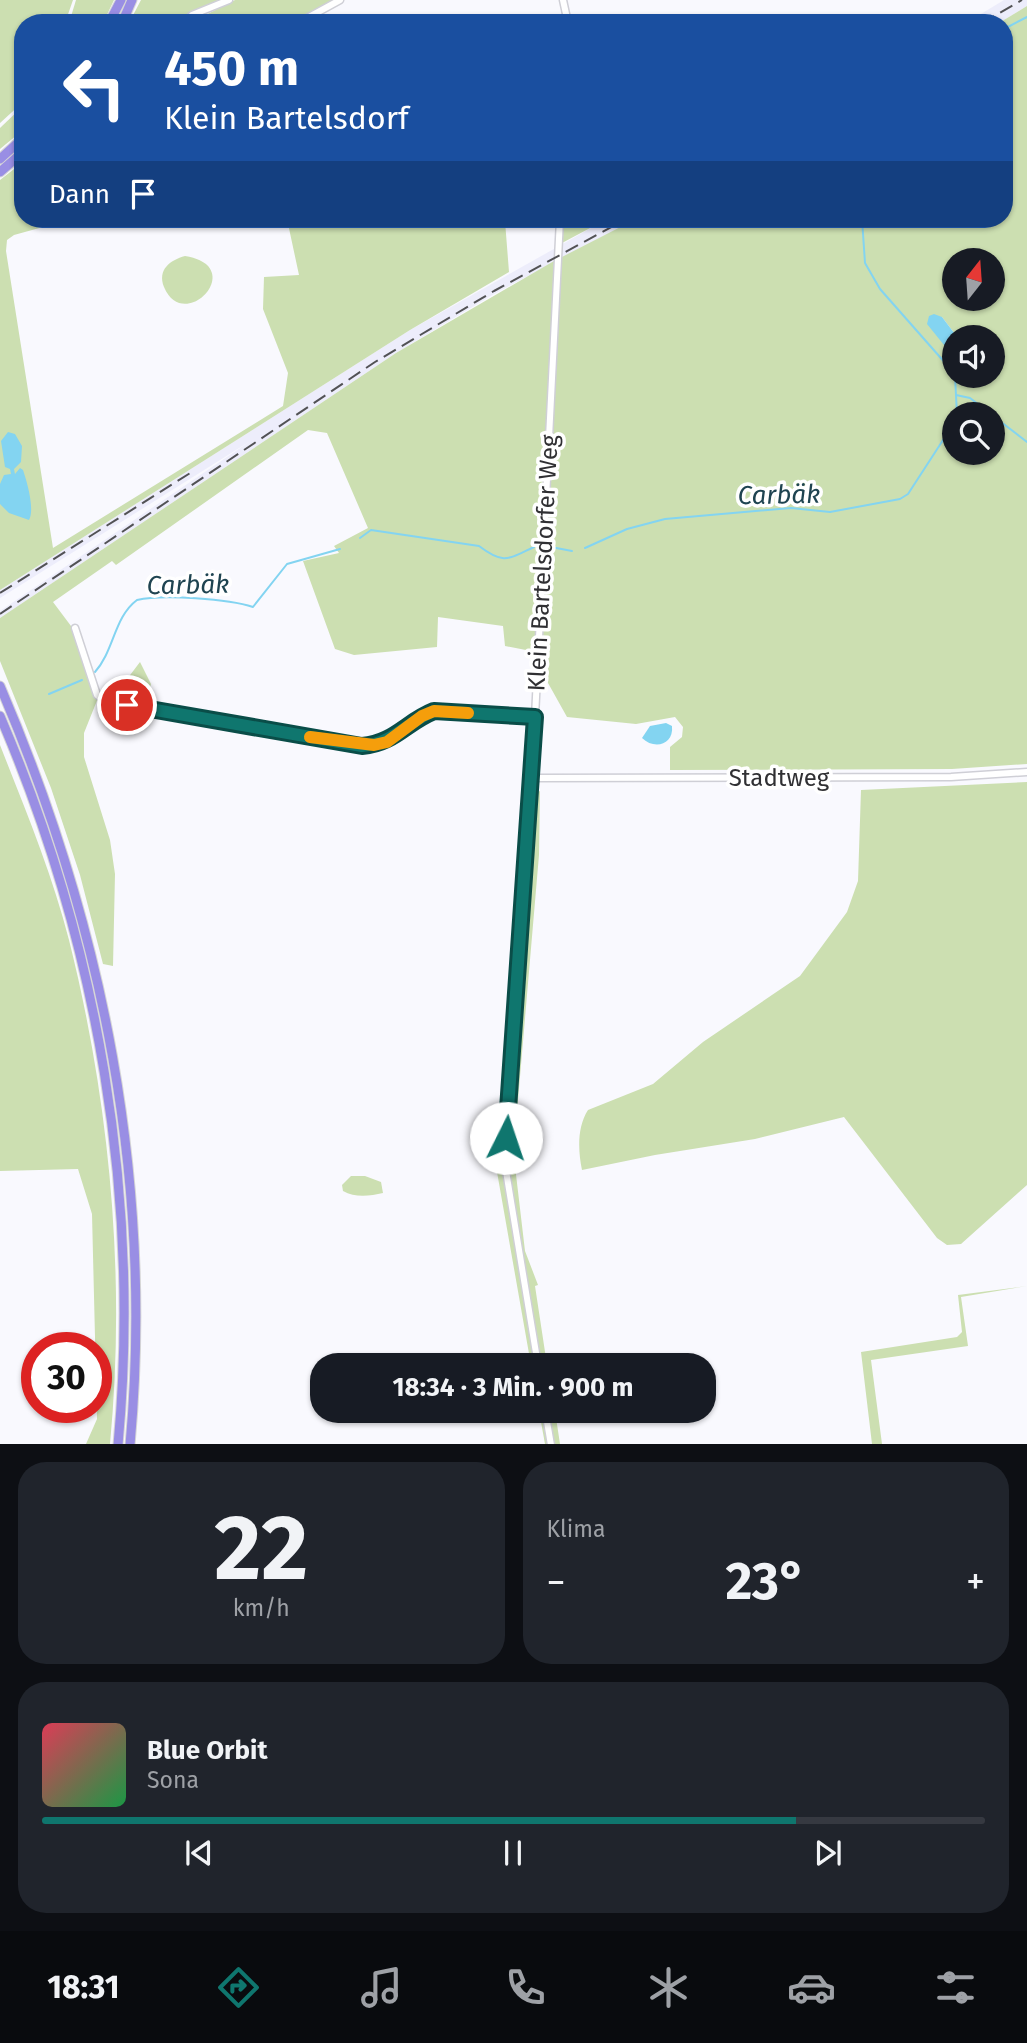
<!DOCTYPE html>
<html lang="de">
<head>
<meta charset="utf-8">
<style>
	body { margin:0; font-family:"Fira Sans",sans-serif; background:#20242c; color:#f1f3f6; height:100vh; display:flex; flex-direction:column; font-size:26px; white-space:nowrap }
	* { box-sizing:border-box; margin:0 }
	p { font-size:23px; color:#9ea1a6 }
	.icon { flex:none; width:38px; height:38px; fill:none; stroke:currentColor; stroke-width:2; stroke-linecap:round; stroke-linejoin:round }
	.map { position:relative; height:1444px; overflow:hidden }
	.drawer { display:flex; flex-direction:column; gap:18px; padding:18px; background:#0d0f14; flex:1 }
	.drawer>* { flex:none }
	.guide { position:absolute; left:14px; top:14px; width:999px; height:214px; border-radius:28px; box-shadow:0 2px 5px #0004; background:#1a4fa0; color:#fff; overflow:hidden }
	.needle { width:46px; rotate:17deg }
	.fabs { position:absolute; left:942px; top:248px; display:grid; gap:14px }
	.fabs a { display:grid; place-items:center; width:63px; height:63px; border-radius:50%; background:#171b24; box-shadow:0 2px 5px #0004; font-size:35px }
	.speed { position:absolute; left:21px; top:1332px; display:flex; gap:14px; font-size:35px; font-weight:700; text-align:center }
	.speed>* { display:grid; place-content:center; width:91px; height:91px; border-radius:50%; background:#171b24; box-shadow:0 2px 5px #0004; line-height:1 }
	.speed .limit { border:10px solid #d22; background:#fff; color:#111 }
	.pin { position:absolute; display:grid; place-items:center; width:60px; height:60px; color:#fff; margin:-30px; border:4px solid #fff; border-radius:50%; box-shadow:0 2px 7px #0007 }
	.me { position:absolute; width:77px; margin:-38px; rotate:4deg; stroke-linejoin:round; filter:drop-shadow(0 0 5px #0008) }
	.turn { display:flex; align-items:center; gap:24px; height:147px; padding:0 35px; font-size:32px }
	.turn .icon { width:91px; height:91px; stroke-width:2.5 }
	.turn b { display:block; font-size:49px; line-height:60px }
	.then { display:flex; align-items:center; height:66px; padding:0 35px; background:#0003; gap:14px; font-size:26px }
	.big { font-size:52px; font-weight:700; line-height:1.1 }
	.drawer .card { flex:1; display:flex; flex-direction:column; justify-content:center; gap:10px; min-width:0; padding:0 24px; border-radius:28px; background:#20242c }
	.drawer .dial { align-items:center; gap:0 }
	.dial b { font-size:91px; line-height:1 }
	.song { display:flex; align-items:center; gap:21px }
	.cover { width:84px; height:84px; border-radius:10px; background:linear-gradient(135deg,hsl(350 70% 55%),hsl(140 70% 35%)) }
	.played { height:7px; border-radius:4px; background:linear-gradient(90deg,#0f766e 80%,#363941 80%) }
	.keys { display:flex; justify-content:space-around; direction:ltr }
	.heat { display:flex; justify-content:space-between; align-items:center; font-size:38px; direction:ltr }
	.drawer .tiles { flex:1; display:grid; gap:18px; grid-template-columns:1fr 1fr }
	.card:last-child { grid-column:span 2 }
	.trip { position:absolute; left:310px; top:1353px; width:406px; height:70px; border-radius:28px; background:#171b24; box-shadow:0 2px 5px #0004; font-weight:700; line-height:70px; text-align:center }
	.tabs { display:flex; height:112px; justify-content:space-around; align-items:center; background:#090b0e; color:#9ea1a6 }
	.tabs .icon { width:49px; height:49px }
	.tabs .current { color:#0f766e }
	.tabs b { font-size:32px; color:#f1f3f6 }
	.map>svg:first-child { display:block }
	.built { fill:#ededfb }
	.green { fill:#ccdfb1; fill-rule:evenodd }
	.water { fill:#83d4f1 }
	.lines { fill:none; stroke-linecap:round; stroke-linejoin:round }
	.stream { stroke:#83d4f1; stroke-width:2 }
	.minor-casing { stroke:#cfcfd6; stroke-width:9 }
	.highway-casing { stroke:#d6d6d6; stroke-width:11 }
	.minor { stroke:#fff; stroke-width:6 }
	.highway { stroke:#998ee4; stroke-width:9 }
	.rail { stroke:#525255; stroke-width:2; stroke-dasharray:14 7; stroke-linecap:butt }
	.route-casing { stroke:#0a4d48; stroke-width:18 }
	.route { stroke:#0f766e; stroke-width:12 }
	.slow { stroke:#f59e0b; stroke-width:12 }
	.labels { text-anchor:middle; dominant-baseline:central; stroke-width:7; stroke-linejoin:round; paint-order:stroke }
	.street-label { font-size:24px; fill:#303033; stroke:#fff }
	.water-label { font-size:26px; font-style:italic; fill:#1f4451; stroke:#fff }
</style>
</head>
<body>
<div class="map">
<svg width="1027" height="1445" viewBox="0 0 1027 1445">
	<rect width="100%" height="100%" fill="#f9f9fe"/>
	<g class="built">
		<polygon points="1004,0 1027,0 1027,6 999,23 966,23"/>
		<polygon points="607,219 636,219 494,294 396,353 0,618 0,611 252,440 0,598 0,590 410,330"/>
	</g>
	<g class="green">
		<polygon points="0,0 73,0 65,23 23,23 23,102 0,123"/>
		<polygon points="76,0 114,0 103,23 69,23"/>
		<polygon points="141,0 224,0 190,12 180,23 129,23"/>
		<polygon points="235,0 336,0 293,23 190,23"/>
		<path d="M1027,6v758l-75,5 -282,1v-23l12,-10 1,-10 -8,-10 -39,7 -69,-7 -19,-34 -7,-24 19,-401 76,-39h368v-196h-5zM954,261h38v38h-38zM942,317l16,21h34v38h-38v-23l-6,-3zM954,415h38v38h-38z"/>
		<polygon points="23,106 23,130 0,149 0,128"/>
		<polygon points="23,162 23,219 72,219 14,235 7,240 6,251 53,548 283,406 288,373 263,309 264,277 299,275 287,219 511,219 505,221 509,272 410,330 0,590 0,180"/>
		<polygon points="564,219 607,219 562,243"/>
		<path d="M185,256c64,10 -1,79 -21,31 -7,-17 6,-27 21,-31z"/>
		<polygon points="554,261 536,652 505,646 503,626 438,617 437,647 354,655 335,649 303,561 339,553 334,546 368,528 327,433 308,430 116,565 112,561 53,602 74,630 98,698 84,733 84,757 110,840 115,874 113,966 103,964 80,875 51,788 0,661 0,618 396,353"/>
		<polygon points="140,662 151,684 145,704 113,698 100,691 118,691"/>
		<path d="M0,745c25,64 52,128 69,195 41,164 57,336 41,504h-24l11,-25 -5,-205 -14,-45 -78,2z"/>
		<path d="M1027,782v403l-66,59 -14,1 -10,-7 -93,-121 -89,22 -100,16 -73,15c-4,-19 -5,-43 6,-60l65,-26 50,-42 97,-66 47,-64 11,-31 3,-91z"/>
		<polygon points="540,791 539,855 515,1135 515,1166 525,1251 538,1285 535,1286 547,1365 531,1365 497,1172 524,805 534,805 535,793"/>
		<path d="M351,1176h14l16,6 2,11c-13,3 -28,5 -40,-2l-1,-6z"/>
		<polygon points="1027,1286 961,1297 968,1346 871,1360 882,1444 872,1444 861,1352 957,1337 962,1332 958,1295"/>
		<polygon points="539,1411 555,1411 560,1444 545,1444"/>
	</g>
	<g class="water">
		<polygon points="934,314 942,317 958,338 954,338 954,353 948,350 927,324 929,316"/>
		<path d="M8,432l7,2 7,12 -1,16 -7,7 1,5 5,-6 3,2c4,12 12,39 6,50l-20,-7 -9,-9v-20l4,-9 7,-1 -1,-5 -5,-2 -4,-26z"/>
		<path d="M666,723l6,3c2,19 -18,24 -30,12l8,-12z"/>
	</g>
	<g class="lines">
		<g class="stream">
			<polyline points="1004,29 1027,17"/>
			<polyline points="862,219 865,263 880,289 954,373"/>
			<polyline points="955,376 957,415"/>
			<polyline points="956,395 970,398 991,414"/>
			<polyline points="992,415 1027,442"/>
			<polyline points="953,425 954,424"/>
			<path d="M360,538l11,-8 108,16c25,19 29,13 55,1"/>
			<polyline points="551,547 572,551"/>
			<polyline points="585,548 627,529 665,519 791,508 830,512 900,499 908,494 945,437"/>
			<path d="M95,672c19,-21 19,-55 42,-72 26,-6 92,-1 116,7l34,-43 53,-15"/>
			<polyline points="49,694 82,680"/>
		</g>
		<defs>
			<g id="minor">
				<polyline points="563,0 568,23"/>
				<polyline points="184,23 192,15 229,0"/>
				<polyline points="298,23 340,0"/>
				<path d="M75,628l22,67 8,6 257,45c33,-2 44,-24 72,-35l101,6"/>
				<polyline points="532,778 951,777 1027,772"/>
				<polyline points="538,1365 505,1165 535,717 560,219"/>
				<polyline points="545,1410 551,1445"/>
			</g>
			<g id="highway">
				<polyline points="109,23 121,0"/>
				<polyline points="122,23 132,0"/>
				<polyline points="0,159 23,138"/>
				<polyline points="0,172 23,152"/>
				<path d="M0,686c103,240 154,497 130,759"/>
				<path d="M0,716c98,228 141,481 118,729"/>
			</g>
		</defs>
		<use href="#minor" class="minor-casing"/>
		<use href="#highway" class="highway-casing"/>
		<use href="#minor" class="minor"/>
		<use href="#highway" class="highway"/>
		<g class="rail">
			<polyline points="982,23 1022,0"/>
			<polyline points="0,593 195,470"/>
			<polyline points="0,614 375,362 494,291 626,219"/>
		</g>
	</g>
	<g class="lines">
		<defs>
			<path id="route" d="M127,705l235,41c33,-3 44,-24 72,-35l101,6 -29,421"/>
		</defs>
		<use href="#route" class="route-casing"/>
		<use href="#route" class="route"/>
		<polyline class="slow" points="310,737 374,745 387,742 422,716 434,711 468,713"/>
	</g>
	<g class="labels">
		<g class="street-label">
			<text transform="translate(543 563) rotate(-87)">Klein Bartelsdorfer Weg</text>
			<text x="779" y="778">Stadtweg</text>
		</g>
		<g class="water-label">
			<text transform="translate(779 495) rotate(-1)">Carbäk</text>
			<text transform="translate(188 585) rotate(-1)">Carbäk</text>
		</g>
	</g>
</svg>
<div class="fabs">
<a><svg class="needle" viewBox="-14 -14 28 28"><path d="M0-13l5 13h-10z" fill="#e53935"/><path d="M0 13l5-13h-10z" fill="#9ea1a6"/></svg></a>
<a><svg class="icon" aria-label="sound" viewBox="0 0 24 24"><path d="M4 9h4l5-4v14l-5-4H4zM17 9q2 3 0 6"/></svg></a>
<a><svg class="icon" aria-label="search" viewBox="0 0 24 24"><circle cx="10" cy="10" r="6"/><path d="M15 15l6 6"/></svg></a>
</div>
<div class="speed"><div class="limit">30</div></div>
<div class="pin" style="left:127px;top:705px;background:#d93025"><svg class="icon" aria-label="arrive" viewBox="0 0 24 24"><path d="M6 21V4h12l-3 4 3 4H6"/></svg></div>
<svg class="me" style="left:506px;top:1138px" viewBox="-20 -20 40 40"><circle r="19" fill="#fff"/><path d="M0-13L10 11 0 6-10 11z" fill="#0f766e"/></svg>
<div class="trip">18:34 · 3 Min. · 900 m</div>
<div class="guide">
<div class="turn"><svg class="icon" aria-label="left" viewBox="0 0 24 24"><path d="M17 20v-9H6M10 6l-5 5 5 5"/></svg><div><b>450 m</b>Klein Bartelsdorf</div></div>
<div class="then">Dann<svg class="icon" aria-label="arrive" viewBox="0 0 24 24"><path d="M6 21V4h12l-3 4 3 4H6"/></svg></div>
</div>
</div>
<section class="drawer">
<div class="tiles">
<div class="card dial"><b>22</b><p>km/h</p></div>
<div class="card"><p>Klima</p>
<div class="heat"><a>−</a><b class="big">23°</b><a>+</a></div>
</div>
<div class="card">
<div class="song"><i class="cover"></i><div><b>Blue Orbit</b><p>Sona</p></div></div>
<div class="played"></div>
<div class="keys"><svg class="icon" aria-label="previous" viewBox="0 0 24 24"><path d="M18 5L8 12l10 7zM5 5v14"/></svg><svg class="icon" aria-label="pause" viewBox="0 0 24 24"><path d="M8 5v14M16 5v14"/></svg><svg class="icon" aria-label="next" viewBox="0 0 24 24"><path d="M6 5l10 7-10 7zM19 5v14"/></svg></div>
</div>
</div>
</section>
<nav class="tabs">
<b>18:31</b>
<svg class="icon current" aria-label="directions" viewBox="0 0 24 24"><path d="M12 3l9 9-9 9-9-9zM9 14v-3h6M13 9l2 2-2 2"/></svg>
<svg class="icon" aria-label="music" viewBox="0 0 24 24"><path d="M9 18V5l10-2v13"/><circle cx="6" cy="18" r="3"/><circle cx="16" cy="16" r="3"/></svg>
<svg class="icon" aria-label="phone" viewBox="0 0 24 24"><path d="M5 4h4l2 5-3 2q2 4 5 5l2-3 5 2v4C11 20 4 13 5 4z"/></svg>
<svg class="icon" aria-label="climate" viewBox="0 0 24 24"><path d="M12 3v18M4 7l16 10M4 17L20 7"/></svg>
<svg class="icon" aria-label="car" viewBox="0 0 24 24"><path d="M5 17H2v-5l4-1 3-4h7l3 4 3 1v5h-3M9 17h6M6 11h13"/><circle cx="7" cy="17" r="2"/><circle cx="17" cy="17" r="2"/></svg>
<svg class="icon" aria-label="filters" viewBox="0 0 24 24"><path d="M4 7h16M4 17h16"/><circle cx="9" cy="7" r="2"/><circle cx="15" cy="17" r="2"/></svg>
</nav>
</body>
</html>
